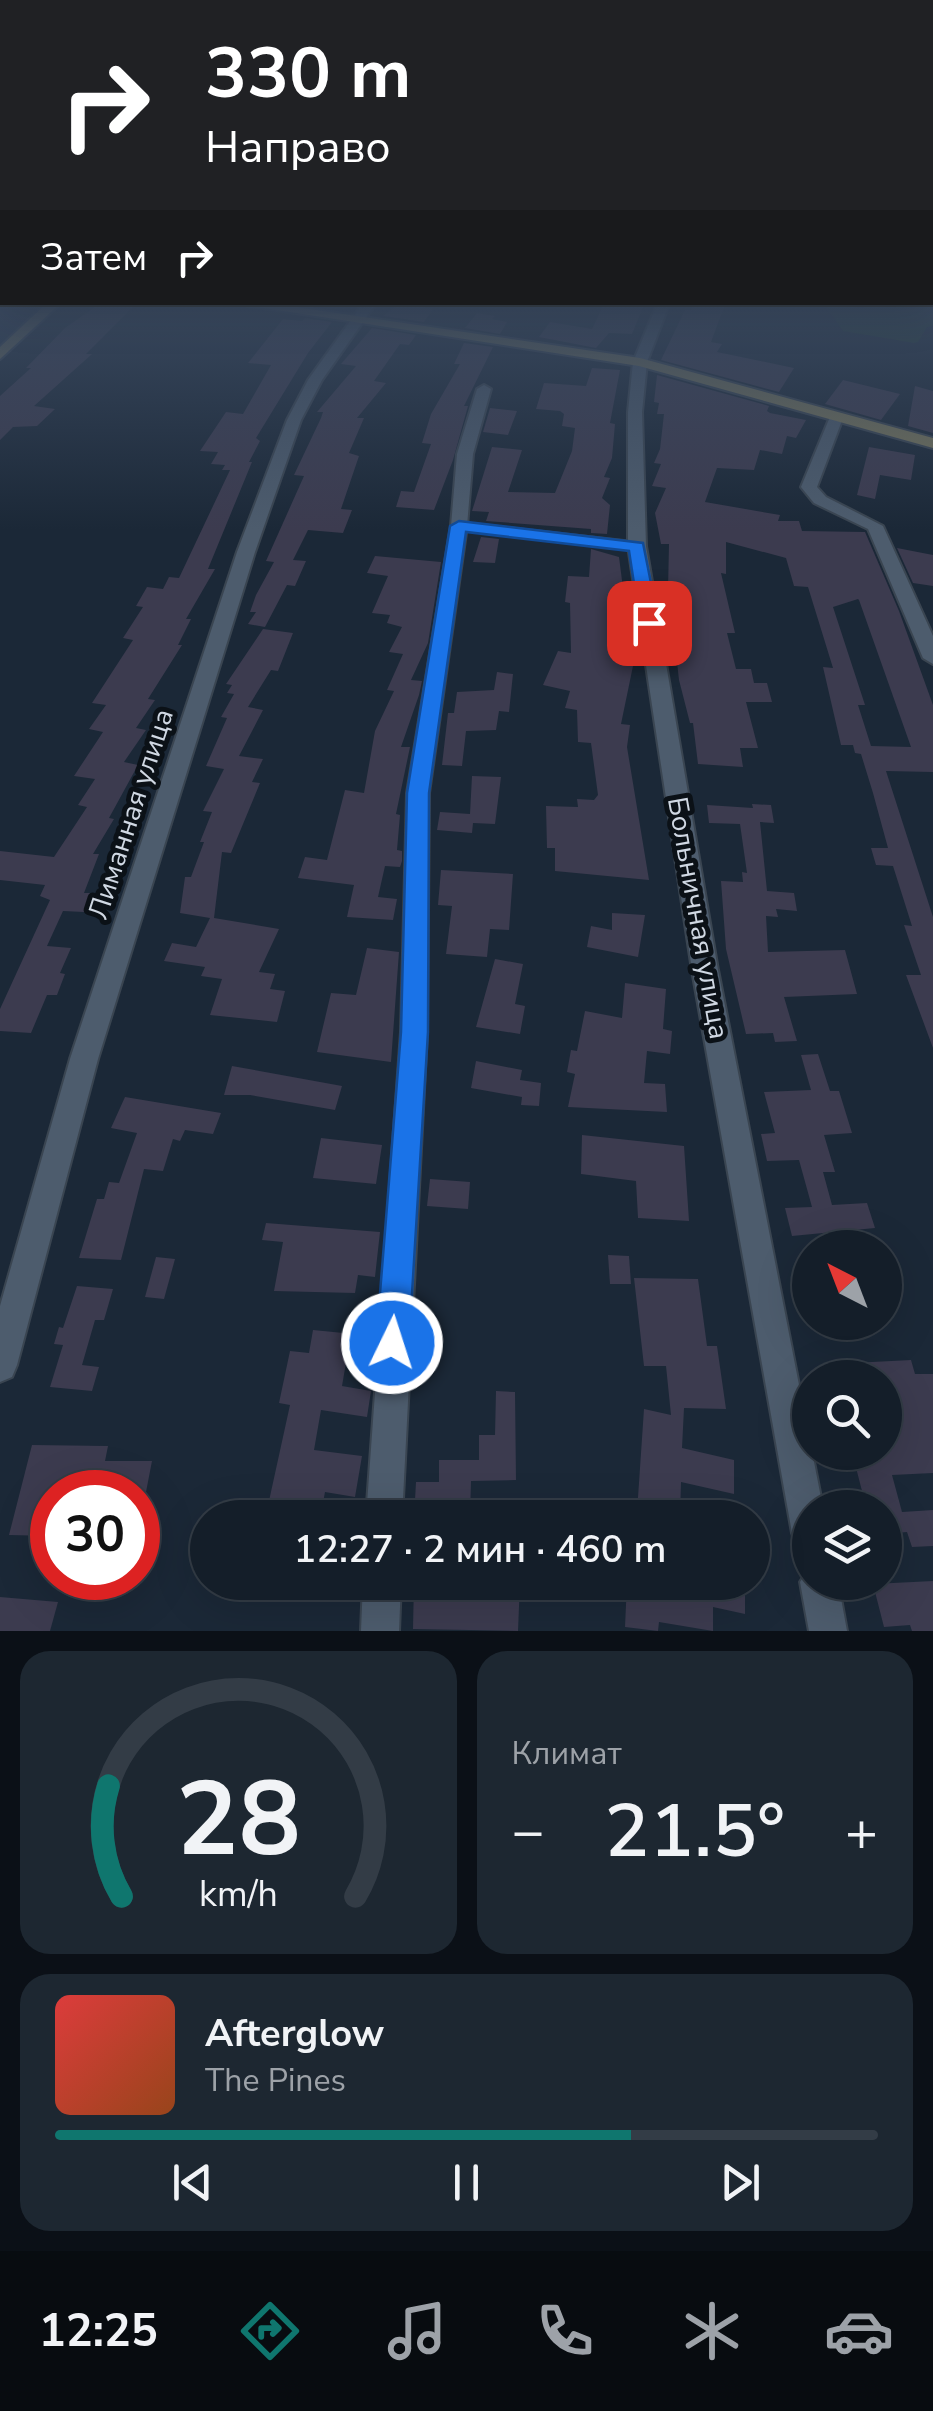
<!DOCTYPE html>
<html lang="ru">
<head>
<meta charset="utf-8">
<style>
	body { margin:0; font-family:"Nunito Sans",sans-serif; background:#1d2731; color:#f1f3f6; height:100vh; display:flex; flex-direction:column; font-size:38px; white-space:nowrap }
	* { box-sizing:border-box; margin:0 }
	p { font-size:32px; color:#9da2a8 }
	.icon { flex:none; width:55px; height:55px; fill:none; stroke:currentColor; stroke-width:2; stroke-linecap:round; stroke-linejoin:round }
	.map { position:relative; height:1631px; overflow:hidden }
	.panel { display:flex; flex-direction:column; gap:20px; padding:20px; background:#0b1017; flex:1 }
	.panel>* { flex:none }
	.hud { position:absolute; left:0px; top:0px; width:935px; height:305px; box-shadow:0 10px 40px #0002,0 0 0 2px #333c46; background:#202124; color:#fff; overflow:hidden }
	.needle { width:65px; rotate:318deg }
	.tools { position:absolute; left:792px; top:1230px; display:grid; gap:20px }
	.tools a { display:grid; place-items:center; width:110px; height:110px; border-radius:50%; background:#141e29; box-shadow:0 10px 40px #0002,0 0 0 2px #333c46; font-size:50px }
	.speed { position:absolute; left:30px; top:1470px; display:flex; gap:20px; font-size:50px; font-weight:700; text-align:center }
	.speed>* { display:grid; place-content:center; width:130px; height:130px; border-radius:50%; background:#141e29; box-shadow:0 10px 40px #0002,0 0 0 2px #333c46; line-height:1 }
	.speed .limit { border:15px solid #d22; background:#fff; color:#111 }
	.pin { position:absolute; display:grid; place-items:center; width:85px; height:85px; color:#fff; margin:-42px; border-radius:20px; box-shadow:0 5px 15px #0006 }
	.me { position:absolute; width:110px; margin:-55px; rotate:4deg; stroke-linejoin:round; filter:drop-shadow(0 0 8px #0008) }
	.turn { display:flex; align-items:center; gap:35px; height:210px; padding:0 40px; font-size:45px }
	.turn .icon { width:130px; height:130px; stroke-width:2.5 }
	.turn b { display:block; font-size:70px; line-height:85px }
	.then { display:flex; align-items:center; height:95px; padding:0 40px; background:#0003; gap:20px; font-size:38px }
	.big { font-size:75px; font-weight:600; line-height:1.1 }
	.panel .tile { flex:1; display:flex; flex-direction:column; justify-content:center; gap:15px; min-width:0; padding:0 35px; border-radius:30px; background:#1d2731 }
	.panel .dial { align-items:center; gap:0 }
	.dial svg { height:260px; overflow:visible; fill:none; stroke:#333c46; stroke-width:7; stroke-linecap:round; text-anchor:middle }
	.dial text { fill:#f1f3f6; stroke:none }
	.song { display:flex; align-items:center; gap:30px }
	.cover { width:120px; height:120px; border-radius:15px; background:linear-gradient(135deg,hsl(0 70% 55%),hsl(20 70% 35%)) }
	.played { height:10px; border-radius:5px; background:linear-gradient(90deg,#0f766e 70%,#333c46 70%) }
	.keys { display:flex; justify-content:space-around; direction:ltr }
	.heat { display:flex; justify-content:space-between; align-items:center; font-size:55px; direction:ltr }
	.panel .tiles { flex:1; display:grid; gap:20px; grid-template-columns:1fr 1fr }
	.tile:last-child { grid-column:span 2 }
	.trip { position:absolute; left:190px; top:1500px; width:580px; height:100px; border-radius:50px; background:#141e29; box-shadow:0 10px 40px #0002,0 0 0 2px #333c46; font-weight:600; line-height:100px; text-align:center }
	.tab-bar { display:flex; height:160px; justify-content:space-around; align-items:center; background:#080c10; color:#9da2a8 }
	.tab-bar .icon { width:70px; height:70px }
	.tab-bar .selected { color:#0f766e }
	.tab-bar b { font-size:45px; color:#f1f3f6 }
	.map>svg:first-child { display:block }
	.built { fill:#233347 }
	.green { fill:#1f3c2f }
	.building { fill:#3c3b4f; fill-rule:evenodd }
	.lines { fill:none; stroke-linecap:round; stroke-linejoin:round }
	.lane-casing { stroke:#3a4551; stroke-width:11 }
	.street-casing { stroke:#3a4551; stroke-width:4 }
	.secondary-casing { stroke:#3a4551; stroke-width:4 }
	.lane { stroke:#4d5c6d; stroke-width:9 }
	.street { fill:#4d5c6d; fill-rule:evenodd }
	.secondary { fill:#77755b; fill-rule:evenodd }
	.route { fill:#1a73e8; stroke:#114b97; stroke-width:2.5 }
	.labels { text-anchor:middle; dominant-baseline:central; stroke-width:10; stroke-linejoin:round; paint-order:stroke }
	.street-label { font-size:28px; fill:#d0d8e3; stroke:#0b1117 }
</style>
</head>
<body>
<div class="map">
<svg width="933" height="1631" viewBox="0 0 933 1631">
	<rect width="100%" height="100%" fill="#1b2837"/>
	<polygon class="built" points="0,302 2,302 45,303 0,345"/>
	<polygon class="green" points="933,302 933,326 927,327 918,342 914,343 843,331 824,303 842,303 861,309 867,305 865,303"/>
	<g class="building">
		<polygon points="102,302 135,305 86,354 92,354 34,406 55,409 37,426 13,427 0,440 0,396 31,368 26,368 65,328"/>
		<polygon points="605,302 645,302 632,334 609,333 596,348 539,337 550,322 592,329"/>
		<polygon points="694,302 726,302 711,342 722,344 717,352 794,368 779,392 661,360 685,310 691,310"/>
		<polygon points="397,305 415,306 433,309 424,322 383,316"/>
		<polygon points="477,313 495,316 492,319 507,322 500,334 465,328"/>
		<polygon points="305,318 332,322 308,353 256,438 260,441 249,462 252,462 208,569 215,569 186,619 191,619 178,645 182,645 148,699 155,700 136,728 146,730 124,762 138,765 109,818 114,819 93,854 99,854 84,893 92,893 84,912 63,911 47,946 71,948 60,973 65,974 57,995 47,995 31,1033 0,1031 0,1009 50,900 40,896 45,885 0,880 0,851 54,857 87,807 78,805 95,779 74,776 103,732 89,729 106,705 92,703 133,640 123,638 143,607 136,606 147,587 163,589 169,577 179,578 230,470 222,470 225,465 211,464 218,452 200,451 226,412 243,414 271,365 248,363 283,319 302,321"/>
		<polygon points="372,328 416,335 409,345 400,344 374,381 386,383 357,418 364,418 349,453 359,456 341,509 352,510 343,533 308,530 293,560 306,561 295,586 287,585 265,627 248,624 256,612 250,612 256,595 274,562 266,561 304,476 294,475 321,418 323,412 317,412 356,366 341,364"/>
		<polygon points="464,343 493,347 464,406 468,406 453,460 434,510 396,507 401,491 414,492 431,444 422,443 431,414 460,364 454,364"/>
		<polygon points="592,368 620,370 610,423 615,424 612,458 604,477 610,478 602,498 610,505 607,534 591,533 591,529 486,521 489,512 472,511 492,447 522,450 508,492 555,493 572,451 575,428 562,426 564,414 560,411 536,409 544,383 586,386"/>
		<path d="M657,375l112,31 -2,5 3,2 36,7 -10,18 -9,-2 -5,18 -22,-4 -6,20 -37,-2 -12,34 75,13 -2,6h21l3,10 63,1 34,79 34,94v67l-47,-1 47,146v131l-27,-73h15l-17,-50 8,1 -19,-60 -17,-1 -5,-17h17l-15,-55 -12,-39 -6,-1 -2,-8h-12l-18,-78 10,1 -25,-81 -14,-1 -8,-28 -60,-16v32l-5,-1 14,60h-8l9,36h15l3,14h13l5,19h-26l12,46h-18l3,19 -45,-3 -5,-41h-3l-11,-43 -3,-27h10l-10,-48h-5l-3,-15 1,-46h-8l-6,-31 11,-25 -14,-2 9,-22 -7,-1 6,-14 4,-35h-7l2,-11 -5,-1zM858,599l1,1 52,147 -40,-1 -13,-41h7l-32,-98z"/>
		<polygon points="843,380 900,394 881,420 825,404"/>
		<polygon points="915,386 933,391 933,433 908,426"/>
		<polygon points="490,408 517,411 508,435 483,432"/>
		<polygon points="869,447 915,455 911,480 880,475 875,499 857,495"/>
		<polygon points="481,537 499,539 495,563 473,562"/>
		<polygon points="897,548 933,555 933,586 913,583"/>
		<polygon points="591,549 619,557 633,666 621,724 630,725 627,747 649,880 555,871 555,848 547,848 546,806 578,807 577,799 594,800 598,795 591,743 578,742 577,710 565,708 570,691 543,685 558,651 571,653 570,603 565,602 568,576 589,577"/>
		<polygon points="375,556 441,562 428,643 411,680 422,681 419,695 401,747 410,747 396,814 400,815 397,850 402,851 402,861 400,867 385,866 378,897 397,899 393,920 347,917 354,885 298,878 305,857 327,860 345,790 364,793 375,731 394,691 387,690 403,654 389,652 402,627 387,623 390,615 372,613 388,576 367,573"/>
		<polygon points="263,629 293,633 278,671 271,670 248,707 263,710 239,756 263,759 252,782 260,783 231,853 222,852 214,918 279,929 259,972 275,974 270,989 285,991 277,1022 210,1015 222,979 201,976 205,967 164,961 172,943 196,947 210,918 180,913 185,877 191,877 204,842 200,842 212,812 203,811 224,769 206,766 227,718 221,717 234,694 227,693 232,685 226,684"/>
		<polygon points="497,672 513,674 509,712 499,711 496,730 466,731 462,766 442,765 448,713 454,713 457,692 494,690"/>
		<polygon points="472,776 501,777 495,824 473,823 472,833 437,830 440,812 470,814"/>
		<polygon points="752,804 771,805 774,823 760,822 767,891 794,893 797,911 776,909 778,917 766,916 768,952 845,950 857,994 784,997 797,1041 775,1042 773,1033 746,1034 726,949 721,881 743,882 742,872 747,873 740,824 709,823 707,805 753,808"/>
		<polygon points="441,870 513,874 509,930 490,929 487,957 446,954 452,906 438,905"/>
		<polygon points="612,913 645,915 638,957 587,947 591,926 612,930"/>
		<polygon points="367,948 399,952 391,1062 317,1052 331,993 356,995"/>
		<polygon points="495,959 523,964 515,1004 525,1006 520,1034 476,1027"/>
		<polygon points="625,983 666,989 663,1029 672,1031 670,1054 647,1051 644,1083 665,1084 667,1112 568,1107 575,1074 567,1072 571,1050 577,1051 585,1011 622,1018"/>
		<polygon points="818,1054 830,1091 839,1091 852,1133 824,1135 835,1172 823,1172 832,1205 867,1203 875,1228 792,1236 785,1208 812,1207 799,1160 767,1161 761,1134 775,1133 764,1092 811,1090 801,1055"/>
		<polygon points="476,1061 522,1070 520,1080 541,1083 539,1106 521,1105 522,1097 471,1088"/>
		<polygon points="232,1066 342,1086 335,1110 250,1095 224,1095"/>
		<polygon points="125,1097 221,1113 213,1134 185,1130 180,1141 173,1139 163,1171 144,1169 121,1260 79,1258 97,1199 104,1199 109,1182 119,1183 137,1133 111,1128"/>
		<polygon points="582,1135 684,1146 689,1221 638,1218 636,1181 581,1174"/>
		<polygon points="321,1138 382,1145 376,1184 313,1178"/>
		<polygon points="430,1179 470,1182 468,1209 427,1206"/>
		<polygon points="266,1223 380,1232 375,1277 358,1275 355,1293 274,1291 283,1242 262,1240"/>
		<polygon points="608,1255 629,1256 631,1284 610,1284"/>
		<polygon points="156,1257 175,1259 164,1299 145,1297"/>
		<polygon points="634,1278 698,1279 707,1346 717,1346 726,1409 684,1408 682,1448 734,1460 734,1494 681,1482 680,1518 637,1512 644,1409 671,1415 666,1366 644,1366"/>
		<polygon points="77,1286 113,1289 104,1320 95,1320 82,1365 99,1367 92,1391 50,1387 63,1345 54,1344 59,1327 63,1328"/>
		<polygon points="313,1330 374,1336 370,1360 347,1357 342,1386 371,1391 367,1417 321,1410 314,1450 362,1456 355,1497 325,1492 320,1518 267,1510 290,1405 279,1403 290,1351 309,1353"/>
		<polygon points="911,1360 915,1374 933,1374 933,1473 892,1475 902,1512 933,1510 933,1546 912,1547 907,1532 885,1534 885,1508 854,1508 850,1492 862,1491 852,1452 885,1452 885,1378 834,1378 833,1364"/>
		<polygon points="496,1391 515,1392 516,1480 471,1481 470,1518 414,1518 416,1482 439,1482 439,1460 479,1460 479,1435 495,1435"/>
		<polygon points="32,1445 108,1446 105,1461 152,1461 146,1492 52,1492 52,1536 9,1535"/>
		<polygon points="933,1581 933,1631 912,1631 910,1625 884,1627 873,1584"/>
		<polygon points="414,1582 520,1582 518,1631 413,1629"/>
		<polygon points="627,1582 745,1582 745,1614 713,1607 713,1631 659,1622 658,1631 625,1627"/>
		<polygon points="0,1597 58,1602 50,1631 0,1631"/>
	</g>
	<g class="lines">
		<defs>
			<polyline id="lane" points="459,526 637,546"/>
			<g id="street">
				<polygon points="364,302 377,302 322,380 301,420 255,552 98,1059 17,1365 12,1377 0,1382 0,1306 70,1059 237,552 287,420 308,380"/>
				<polygon points="658,302 670,302 647,362 642,412 646,546 718,970 823,1508 810,1508 810,1551 797,1546 792,1533 692,970 628,546 628,412 633,362"/>
				<polygon points="484,385 491,389 473,454 467,526 429,793 427,1032 402,1518 366,1518 401,1032 407,793 451,526 457,454 477,389"/>
				<polygon points="832,412 844,415 817,487 826,497 883,526 933,636 933,664 923,658 868,529 814,503 801,487"/>
				<polygon points="810,1567 810,1582 838,1582 847,1631 809,1631 800,1582"/>
				<polygon points="363,1582 401,1582 399,1631 361,1631"/>
			</g>
			<g id="secondary">
				<polygon points="48,302 62,302 0,359 0,347"/>
				<polygon points="225,302 262,302 640,358 933,438 933,448 639,366"/>
			</g>
		</defs>
		<use href="#lane" class="lane-casing"/>
		<use href="#street" class="street-casing"/>
		<use href="#secondary" class="secondary-casing"/>
		<use href="#lane" class="lane"/>
		<use href="#street" class="street"/>
		<use href="#secondary" class="secondary"/>
	</g>
	<linearGradient id="sky" x2="0" y2="1"><stop stop-color="#0f161e"/><stop offset="0.57" stop-color="#39485e"/><stop offset="1" stop-color="#39485e" stop-opacity="0"/></linearGradient>
	<rect width="933" height="530" fill="url(#sky)"/>
	<polygon class="route" points="459,521 643,543 659,623 649,629 640,623 629,551 466,532 429,793 428,1032 409,1343 404,1355 392,1360 381,1355 376,1343 401,1032 407,793 450,526"/>
	<g class="labels">
		<g class="street-label">
			<text transform="translate(131 814) rotate(-72)">Лиманная улица</text>
			<text transform="translate(698 918) rotate(80)">Больничная улица</text>
		</g>
	</g>
</svg>
<div class="tools">
<a><svg class="needle" viewBox="-14 -14 28 28"><path d="M0-13l5 13h-10z" fill="#e53935"/><path d="M0 13l5-13h-10z" fill="#9da2a8"/></svg></a>
<a><svg class="icon" aria-label="search" viewBox="0 0 24 24"><circle cx="10" cy="10" r="6"/><path d="M15 15l6 6"/></svg></a>
<a><svg class="icon" aria-label="layers" viewBox="0 0 24 24"><path d="M12 4l9 5-9 5-9-5zM3 14l9 5 9-5"/></svg></a>
</div>
<div class="speed"><div class="limit">30</div></div>
<div class="pin" style="left:649px;top:623px;background:#d93025"><svg class="icon" aria-label="arrive" viewBox="0 0 24 24"><path d="M6 21V4h12l-3 4 3 4H6"/></svg></div>
<svg class="me" style="left:392px;top:1343px" viewBox="-20 -20 40 40"><circle r="17" fill="#1a73e8" stroke="#fff" stroke-width="3"/><path d="M0-11L8 9 0 5-8 9z" fill="#fff"/></svg>
<div class="trip">12:27 · 2 мин · 460 m</div>
<div class="hud">
<div class="turn"><svg class="icon" aria-label="right" viewBox="0 0 24 24"><path d="M7 20v-9h11M14 6l5 5-5 5"/></svg><div><b>330 m</b>Направо</div></div>
<div class="then">Затем<svg class="icon" aria-label="right" viewBox="0 0 24 24"><path d="M7 20v-9h11M14 6l5 5-5 5"/></svg></div>
</div>
</div>
<section class="panel">
<div class="tiles">
<div class="tile dial"><svg viewBox="0 0 100 80">
<path d="M14 69A42 42 0 1 1 86 69"/>
<path d="M14 69A42 42 0 0 1 10 35" stroke="#0f766e"/>
<text x="50" y="56" font-size="32" font-weight="700">28</text>
<text x="50" y="72" font-size="11">km/h</text>
</svg></div>
<div class="tile"><p>Климат</p>
<div class="heat"><a>−</a><b class="big">21.5°</b><a>+</a></div>
</div>
<div class="tile">
<div class="song"><i class="cover"></i><div><b>Afterglow</b><p>The Pines</p></div></div>
<div class="played"></div>
<div class="keys"><svg class="icon" aria-label="previous" viewBox="0 0 24 24"><path d="M18 5L8 12l10 7zM5 5v14"/></svg><svg class="icon" aria-label="pause" viewBox="0 0 24 24"><path d="M8 5v14M16 5v14"/></svg><svg class="icon" aria-label="next" viewBox="0 0 24 24"><path d="M6 5l10 7-10 7zM19 5v14"/></svg></div>
</div>
</div>
</section>
<nav class="tab-bar">
<b>12:25</b>
<svg class="icon selected" aria-label="directions" viewBox="0 0 24 24"><path d="M12 3l9 9-9 9-9-9zM9 14v-3h6M13 9l2 2-2 2"/></svg>
<svg class="icon" aria-label="music" viewBox="0 0 24 24"><path d="M9 18V5l10-2v13"/><circle cx="6" cy="18" r="3"/><circle cx="16" cy="16" r="3"/></svg>
<svg class="icon" aria-label="phone" viewBox="0 0 24 24"><path d="M5 4h4l2 5-3 2q2 4 5 5l2-3 5 2v4C11 20 4 13 5 4z"/></svg>
<svg class="icon" aria-label="climate" viewBox="0 0 24 24"><path d="M12 3v18M4 7l16 10M4 17L20 7"/></svg>
<svg class="icon" aria-label="car" viewBox="0 0 24 24"><path d="M5 17H2v-5l4-1 3-4h7l3 4 3 1v5h-3M9 17h6M6 11h13"/><circle cx="7" cy="17" r="2"/><circle cx="17" cy="17" r="2"/></svg>
</nav>
</body>
</html>
